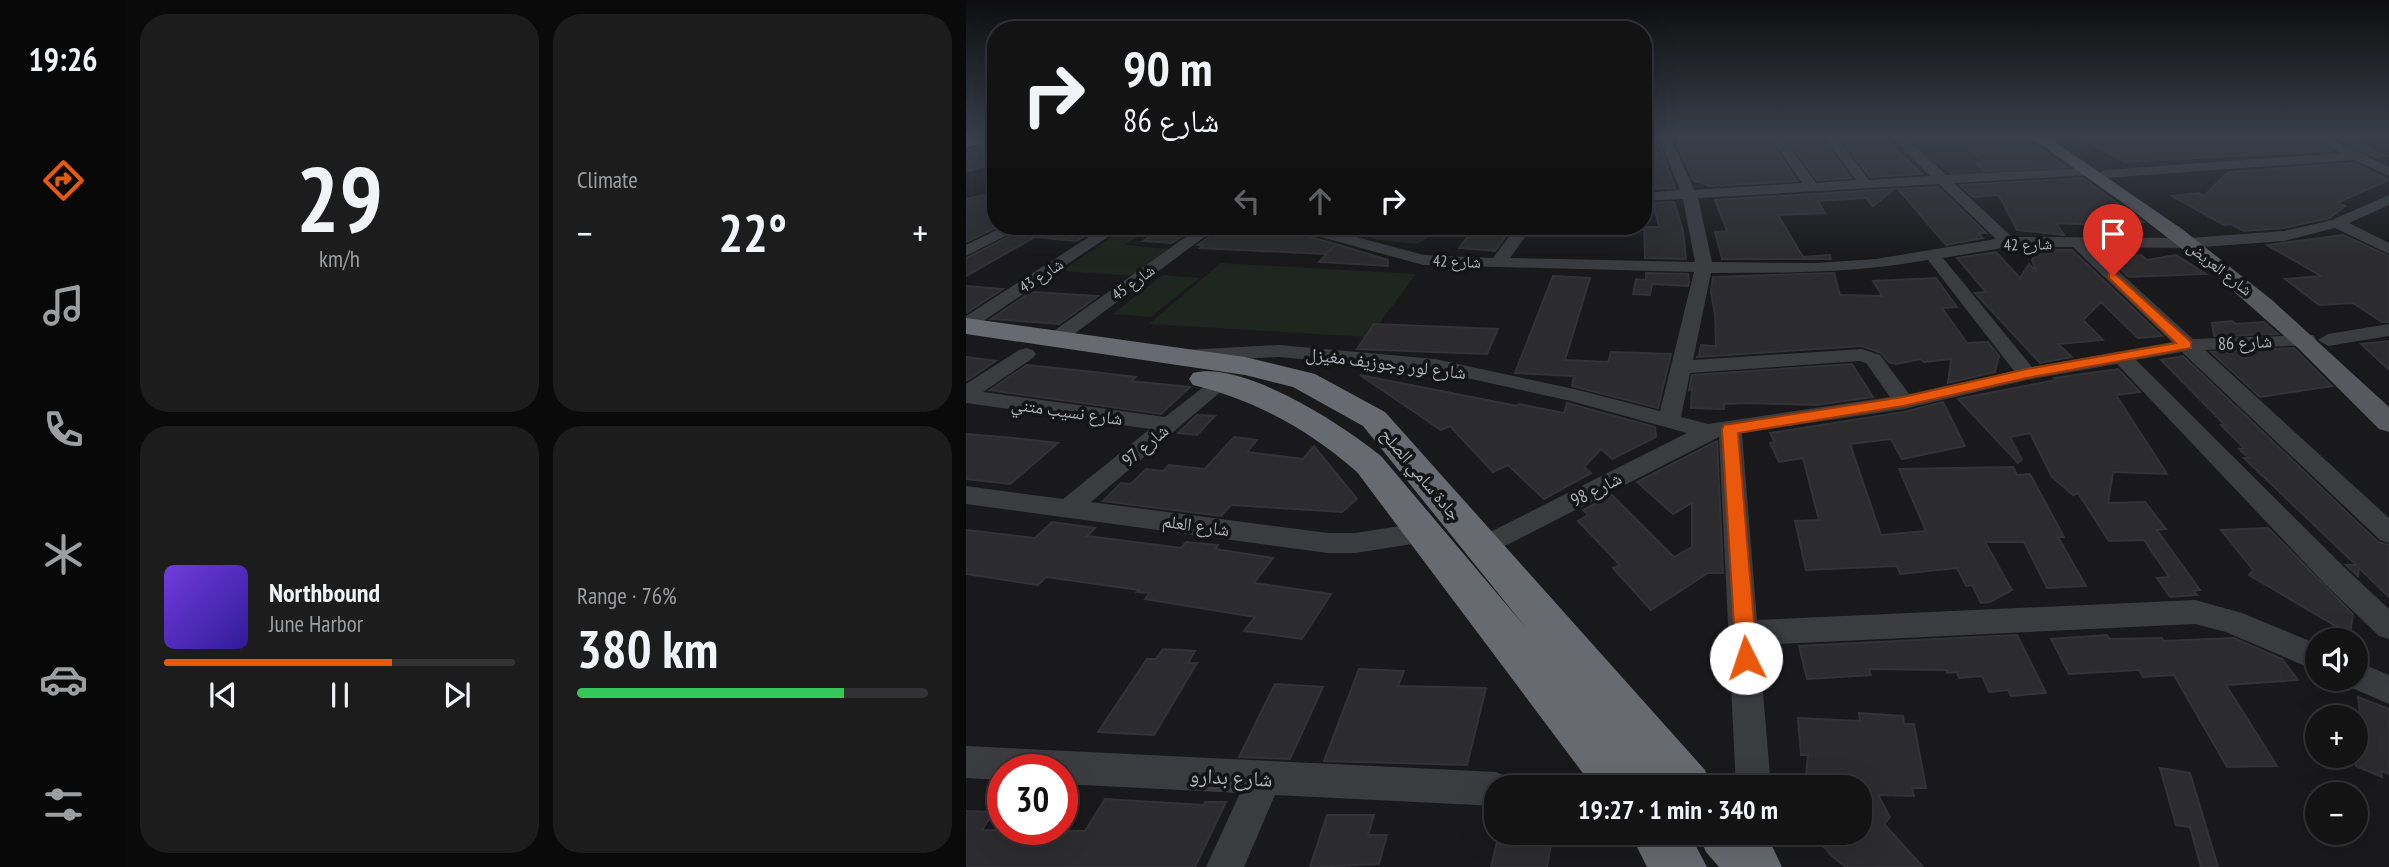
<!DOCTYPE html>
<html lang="en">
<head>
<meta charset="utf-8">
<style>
	body { margin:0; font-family:"PT Sans Narrow","Noto Naskh Arabic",sans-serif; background:#1c1c1d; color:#f1f3f6; height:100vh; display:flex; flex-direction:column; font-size:26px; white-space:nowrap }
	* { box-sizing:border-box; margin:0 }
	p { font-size:23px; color:#9d9ea0 }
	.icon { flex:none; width:38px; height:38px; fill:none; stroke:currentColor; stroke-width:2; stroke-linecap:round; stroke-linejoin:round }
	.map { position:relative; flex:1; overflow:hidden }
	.panel { display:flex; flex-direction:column; gap:14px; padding:14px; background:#0a0a0b; width:840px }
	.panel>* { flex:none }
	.hud { position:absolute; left:21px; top:21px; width:665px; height:214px; border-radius:28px; box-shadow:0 7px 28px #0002,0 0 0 2px #323234; background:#131314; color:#f1f3f6; overflow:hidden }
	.fabs { position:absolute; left:1339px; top:628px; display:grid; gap:14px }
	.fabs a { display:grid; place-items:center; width:63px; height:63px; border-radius:50%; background:#131314; box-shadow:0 7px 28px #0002,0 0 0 2px #323234; font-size:35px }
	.speed { position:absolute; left:21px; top:754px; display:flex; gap:14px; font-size:35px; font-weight:700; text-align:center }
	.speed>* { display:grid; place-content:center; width:91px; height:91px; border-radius:50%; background:#131314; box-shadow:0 7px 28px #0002,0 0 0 2px #323234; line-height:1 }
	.speed .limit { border:10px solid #d22; background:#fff; color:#111 }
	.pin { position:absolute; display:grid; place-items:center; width:60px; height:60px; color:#fff; margin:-72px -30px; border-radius:50% 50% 50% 0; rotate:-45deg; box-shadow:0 0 7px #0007 }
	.pin .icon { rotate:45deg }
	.me { position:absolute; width:77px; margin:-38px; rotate:356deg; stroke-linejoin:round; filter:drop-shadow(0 0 5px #0008) }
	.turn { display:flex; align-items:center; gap:24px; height:147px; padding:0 21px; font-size:32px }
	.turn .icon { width:91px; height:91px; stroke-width:2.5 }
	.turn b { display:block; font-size:49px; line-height:60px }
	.lanes { display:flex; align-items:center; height:66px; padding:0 21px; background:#0003; justify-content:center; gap:35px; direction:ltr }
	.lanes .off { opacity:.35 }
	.big { font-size:52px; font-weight:700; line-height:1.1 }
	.panel .card { flex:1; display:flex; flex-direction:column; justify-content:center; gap:10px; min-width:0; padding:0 24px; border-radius:28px; background:#1c1c1d }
	.panel .dial { align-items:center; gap:0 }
	.dial b { font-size:91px; line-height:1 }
	.song { display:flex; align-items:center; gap:21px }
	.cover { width:84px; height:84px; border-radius:10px; background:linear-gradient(135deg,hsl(260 70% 55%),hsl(250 70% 35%)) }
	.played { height:7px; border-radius:4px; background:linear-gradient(90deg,#ea580c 65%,#323234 65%) }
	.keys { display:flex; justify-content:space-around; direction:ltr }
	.heat { display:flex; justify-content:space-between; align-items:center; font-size:38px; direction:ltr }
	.charge { height:10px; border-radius:5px; background:linear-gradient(90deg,#34c759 76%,#323234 0) }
	.panel .tiles { flex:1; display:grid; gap:14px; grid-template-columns:repeat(2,1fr) }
	.trip { position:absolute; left:518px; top:775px; width:388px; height:70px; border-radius:28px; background:#131314; box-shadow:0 7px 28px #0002,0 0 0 2px #323234; font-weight:700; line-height:70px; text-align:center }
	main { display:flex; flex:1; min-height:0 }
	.tab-bar { display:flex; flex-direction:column; width:126px; justify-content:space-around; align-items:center; background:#080808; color:#9d9ea0 }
	.tab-bar .icon { width:49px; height:49px }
	.tab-bar .current { color:#ea580c }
	.tab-bar b { font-size:32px; color:#f1f3f6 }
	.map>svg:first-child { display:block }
	.built { fill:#252528 }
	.green { fill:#1f2620 }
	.building { fill:#2c2c2f; stroke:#333337; stroke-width:2 }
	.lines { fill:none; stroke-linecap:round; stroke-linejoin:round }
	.minor { fill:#3a3c40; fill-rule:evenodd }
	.major { fill:#57595e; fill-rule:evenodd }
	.highway { fill:#676a70; fill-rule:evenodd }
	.route { fill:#ea580c; stroke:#983908; stroke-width:2 }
	.labels { text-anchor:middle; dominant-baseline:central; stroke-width:7; stroke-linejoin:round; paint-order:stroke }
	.far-street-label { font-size:16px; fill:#acb2ba; stroke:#141416 }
	.street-label { font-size:18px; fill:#acb2ba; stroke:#141416 }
	.near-street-label { font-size:21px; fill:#acb2ba; stroke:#141416 }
</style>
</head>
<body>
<main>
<nav class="tab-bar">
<b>19:26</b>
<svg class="icon current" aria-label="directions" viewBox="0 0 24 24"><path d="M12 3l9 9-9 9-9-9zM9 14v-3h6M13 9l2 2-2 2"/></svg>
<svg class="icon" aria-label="music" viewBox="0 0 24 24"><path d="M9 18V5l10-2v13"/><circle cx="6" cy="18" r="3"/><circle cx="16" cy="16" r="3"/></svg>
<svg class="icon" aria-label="phone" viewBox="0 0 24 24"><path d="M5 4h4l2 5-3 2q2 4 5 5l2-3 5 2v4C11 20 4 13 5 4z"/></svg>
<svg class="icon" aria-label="climate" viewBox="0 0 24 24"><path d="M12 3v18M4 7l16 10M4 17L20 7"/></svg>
<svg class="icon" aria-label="car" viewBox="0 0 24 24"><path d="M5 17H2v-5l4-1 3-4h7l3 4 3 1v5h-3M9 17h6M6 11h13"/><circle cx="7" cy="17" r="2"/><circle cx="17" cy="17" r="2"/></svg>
<svg class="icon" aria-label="filters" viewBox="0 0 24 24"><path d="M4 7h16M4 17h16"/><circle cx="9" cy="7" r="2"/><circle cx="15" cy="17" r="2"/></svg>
</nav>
<section class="panel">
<div class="tiles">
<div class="card dial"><b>29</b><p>km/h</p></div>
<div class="card"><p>Climate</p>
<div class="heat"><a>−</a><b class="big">22°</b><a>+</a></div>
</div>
<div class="card">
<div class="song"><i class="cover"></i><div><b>Northbound</b><p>June Harbor</p></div></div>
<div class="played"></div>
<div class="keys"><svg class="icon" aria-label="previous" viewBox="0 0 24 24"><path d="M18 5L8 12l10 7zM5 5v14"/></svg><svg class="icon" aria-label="pause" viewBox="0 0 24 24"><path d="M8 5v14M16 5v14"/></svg><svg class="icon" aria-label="next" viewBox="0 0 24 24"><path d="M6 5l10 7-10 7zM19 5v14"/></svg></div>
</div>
<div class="card"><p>Range · 76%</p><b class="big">380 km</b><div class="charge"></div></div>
</div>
</section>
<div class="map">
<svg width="1423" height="867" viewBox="0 0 1423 867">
	<rect width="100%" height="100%" fill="#19191b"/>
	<g class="built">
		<polygon points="1029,135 1055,135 1109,170 985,175 943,140"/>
		<polygon points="369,226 484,226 451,244 412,240"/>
	</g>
	<g class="green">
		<polygon points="163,226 187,226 159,245 204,249 170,276 95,271"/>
		<polygon points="255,263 450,274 403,337 183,324"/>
		<polygon points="197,275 233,278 185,317 147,314"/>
	</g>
	<g class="building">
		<polygon points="677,135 690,135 709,188 677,189"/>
		<polygon points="707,135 801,135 831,181 744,186 727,180"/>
		<polygon points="818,135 854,135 885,178 851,180"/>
		<polygon points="872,135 916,135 956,174 904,177"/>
		<polygon points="1108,135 1185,135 1190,138 1339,135 1366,151 1158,162"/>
		<polygon points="1364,135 1374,135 1420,156 1408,157"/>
		<polygon points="1017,136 1036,151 1074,148 1100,167 1019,171 1011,164 1019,163 988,138"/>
		<polygon points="30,143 30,162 0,172 0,150"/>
		<polygon points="1388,163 1423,180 1371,203 1379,206 1364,218 1318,228 1278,231 1265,224 1258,225 1206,196 1233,193 1238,196 1262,172"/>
		<polygon points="1117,178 1177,222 1148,222 1151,226 1090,223 1098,235 1051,230 1033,195 1007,197 994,185"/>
		<polygon points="972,187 1020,233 1012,233 1017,238 980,245 932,189"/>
		<polygon points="928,189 907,206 900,198 852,201 859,213 812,215 837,257 864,255 865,259 756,259 749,232 761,231 749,200"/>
		<polygon points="26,193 30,197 30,226 34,226 0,242 0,199"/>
		<polygon points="708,202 717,231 720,259 679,258 678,227 693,227 687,203"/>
		<polygon points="70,226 136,226 110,241 69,237 0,276 0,258 60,228 70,229"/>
		<polygon points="200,226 231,226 206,243 177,241"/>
		<polygon points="253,230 333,234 370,244 360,254 234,248 237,245 232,245"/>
		<polygon points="504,234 540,236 529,251 493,248"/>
		<polygon points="1377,235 1423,256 1423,322 1416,322 1387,303 1353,305 1319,279 1355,276 1301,245"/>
		<polygon points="370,244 422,260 422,266 353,262"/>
		<polygon points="1072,250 1106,250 1196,336 1172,338 1135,302 1117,320 1137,340 1092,344 1106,357 1074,363 1009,293 1020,292 991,258 1030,252 1054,278 1063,264 1071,272 1066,260"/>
		<polygon points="1175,255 1181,260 1210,255 1240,274 1163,277 1141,257"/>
		<polygon points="680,273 722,274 723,282 722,286 686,284 684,295 667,294 670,279 680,280"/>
		<polygon points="868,273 874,295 916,296 907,281 970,278 991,307 976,308 1001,343 1022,342 1033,356 1029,372 982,383 985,359 958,362 955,359 930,364 923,362 915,353 896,346 730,357 733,356 735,345 750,346 749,314 745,293 747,277"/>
		<polygon points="587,276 624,278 599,360 642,362 645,352 705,354 692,408 606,386 608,376 549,373"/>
		<polygon points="0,286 37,289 0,313"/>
		<polygon points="65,292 67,292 132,296 93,324 25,319"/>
		<polygon points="1266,321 1270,324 1298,322 1312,334 1248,336 1246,323"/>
		<polygon points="408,324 532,329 521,354 391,349"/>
		<polygon points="1423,341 1423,370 1395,344"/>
		<polygon points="1328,348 1366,386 1294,397 1245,352"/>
		<polygon points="1217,356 1412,542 1423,545 1423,597 1393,568 1392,576 1380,565 1390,565 1278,458 1283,458 1273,449 1278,448 1255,425 1259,425 1195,360"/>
		<polygon points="0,357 30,361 0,381"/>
		<polygon points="886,364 907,397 850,405 784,403 758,404 758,409 725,408 726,388 723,390 726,375"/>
		<polygon points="61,365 128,372 170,377 165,381 224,387 195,414 24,390"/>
		<polygon points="1152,369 1174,392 1150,395 1201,474 1147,472 1142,503 1179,502 1200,529 1191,530 1234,590 1227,591 1231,595 1204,597 1191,578 1203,577 1178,540 1143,541 1112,493 1107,495 1086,477 1064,433 1044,437 1056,460 1052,463 992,399 1090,380 1088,378"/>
		<polygon points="394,375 551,406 553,404 598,413 601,403 689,427 690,437 646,459 635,449 618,467 625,473 578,499 542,465 527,472 484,426 475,430"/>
		<polygon points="977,402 999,446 936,459 925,439 884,444 915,535 960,531 933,469 1047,467 1051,475 1064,474 1098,537 1092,537 1120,586 1081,588 1058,542 1019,542 1046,590 1024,602 1015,603 1006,585 1000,586 991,568 934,574 931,566 840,570 829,521 853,520 837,458 813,462 804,443 809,442 804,433 938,412"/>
		<polygon points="231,415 249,416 231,435 212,433"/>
		<polygon points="0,434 48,438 92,443 44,484 0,479"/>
		<polygon points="268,437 291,440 281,452 337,459 348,446 391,499 376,512 265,505 255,516 137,501 155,483 165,484 180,469 197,471 203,465 239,469"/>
		<polygon points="751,441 757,573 742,573 685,610 647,568 654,565 612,521 622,515 617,510 646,495 708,557 726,547 726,503 707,514 671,482"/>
		<polygon points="86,522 129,528 121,536 215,548 220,542 252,545 249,549 307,558 288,583 365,594 336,639 278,631 289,617 179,599 184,593 171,592 173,590 80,577 72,585 0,574 0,530 69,538"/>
		<polygon points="1302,528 1387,614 1385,628 1368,625 1283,575 1287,570 1255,530"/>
		<polygon points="1051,635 1080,693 1045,696 1042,690 1023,692 1016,676 993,678 991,672 981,673 980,670 903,669 905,675 841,679 833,646"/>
		<polygon points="1141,635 1144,639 1196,638 1198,641 1268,638 1316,659 1332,680 1260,685 1311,766 1261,767 1208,675 1177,677 1173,670 1103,674 1085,639"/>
		<polygon points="197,649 229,651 222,663 231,663 188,735 132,732 181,659 190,659"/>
		<polygon points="393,669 438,671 432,686 520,688 501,765 358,761"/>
		<polygon points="309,684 357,687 324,759 273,757"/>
		<polygon points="1392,697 1423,709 1423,774 1415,771 1416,777 1390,766 1390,713 1394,715"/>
		<polygon points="893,713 937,716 938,724 948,724 960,788 946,788 948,796 912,795 924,817 918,824 957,867 880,867 866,856 846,833 894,833 894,788 839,788 842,755 835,755 832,718 894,721"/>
		<polygon points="1194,768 1224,773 1252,867 1235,867 1224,827 1210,825"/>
		<polygon points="139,799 238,805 239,802 260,802 229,867 0,867 0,811 28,812 16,830 119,831"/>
		<polygon points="361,815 408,815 402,835 421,835 413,864 344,867"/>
		<polygon points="533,833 587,833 581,867 525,867"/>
	</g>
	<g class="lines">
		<g class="minor">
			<path d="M692,135h12l24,55 108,-7 -33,-48h12l35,48 40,-3 -34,-45h13l34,45 61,-4 -41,-41h14l43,40 149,-7 2,3 -7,4 -136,8 58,54 177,1 95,-7 48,-11 57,-25v10l-40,18 40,20v11l-54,-26 -51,13 -95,7 -97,-1 101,92 120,-4 3,4 -3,4 -7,2 -101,5 184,168v25l-9,-3 -198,-188 -46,8 209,208 44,41v30l-10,-3 -54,-52 -208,-220 -90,16 -123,29 -162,24 15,187 438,-20 47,13 75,31v27l-91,-39 -31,-8 -436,21 12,143h-35l-17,-351 -236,120 -9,-3 -4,-7 4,-7 213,-107 -116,-32 -136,-30 -156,-14 -94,5 -7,-2 -3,-4 3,-4 7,-2 94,-5 156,14 139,30 86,22 34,-139 -271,-7 -131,-36 -2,-3h25l109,29 69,3 24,-32h16l-23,32 185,4 -12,-63 -40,2v-8l37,-3zM973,184l57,55 -120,20 -61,4 -103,-1 -14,-64zM1042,247h65l99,95 -140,25 -89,-109zM962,260l86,111 -105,23 -29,-39 -18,-6 -169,11 18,-87c74,0 144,0 217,-13zM894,361l6,2 24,34 -182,27 -27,-7 9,-44z"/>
			<polygon points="1342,135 1358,135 1423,167 1423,176 1388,160 1139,178 1132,174 1139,170 1375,153"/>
			<polygon points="39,226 59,226 0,256 0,245"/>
			<polygon points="140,226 158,226 7,328 0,330 0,316"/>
			<polygon points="235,226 253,226 96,343 82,343 79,339 82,335"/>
			<polygon points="1423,324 1423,336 1362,346 1352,340 1362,334"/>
			<polygon points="60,348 67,350 70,354 67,358 17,392 199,417 249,378 263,378 266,382 125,502 362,533 389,533 459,522 468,525 472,532 468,539 459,542 389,553 362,553 0,504 0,486 97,499 184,429 0,403 0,384 53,350"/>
			<polygon points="1390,661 1423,675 1423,704 1379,685 1376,679 1390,679"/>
			<polygon points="0,746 530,772 542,777 547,788 530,788 530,806 309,795 278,867 240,867 274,793 96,784 96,770 37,770 37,780 0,778"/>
		</g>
		<g class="major">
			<polygon points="11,135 30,135 30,140 0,148 0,138"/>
			<polygon points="1061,135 1079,135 1216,229 1306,300 1423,407 1423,432 1413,429 1332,348 1247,273 1157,203"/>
		</g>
		<g class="highway">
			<path d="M0,318l279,39 70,17 70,38 320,358 7,18h-58l-6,-7 3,7h-57l-237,-316c-49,-43 -100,-71 -164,-87l-4,-6 4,-6c50,-13 150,52 188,83l146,173 -164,-203 -70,-39 -48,-12 -279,-41z"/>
			<polygon points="664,833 723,833 741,867 681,867"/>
			<polygon points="732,833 795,833 807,848 816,867 753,867 740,852"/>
		</g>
	</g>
	<linearGradient id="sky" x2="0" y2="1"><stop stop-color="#0e0e0f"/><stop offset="0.53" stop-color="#383e4a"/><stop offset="1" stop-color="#383e4a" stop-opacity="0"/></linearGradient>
	<rect width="1423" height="257" fill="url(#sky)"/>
	<polygon class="route" points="1147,272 1225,342 1225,348 1061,378 937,406 772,433 791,658 788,664 780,667 773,664 770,658 756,429 758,425 937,397 1061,369 1210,343 1143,278 1143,273"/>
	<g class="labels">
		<g class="far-street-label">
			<text transform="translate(1062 244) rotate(-2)">شارع 42</text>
			<text transform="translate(491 261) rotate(2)">شارع 42</text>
			<text transform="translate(1254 268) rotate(38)">شارع العريض</text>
			<text transform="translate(75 275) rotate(-33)">شارع 43</text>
			<text transform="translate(167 282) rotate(-36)">شارع 45</text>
		</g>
		<g class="street-label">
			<text transform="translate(1279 342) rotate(-3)">شارع 86</text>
			<text transform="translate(420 363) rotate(7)">شارع لور وجوزيف مغيزل</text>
			<text transform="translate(101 411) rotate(8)">شارع نسيب متني</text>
			<text transform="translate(179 445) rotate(-40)">شارع 97</text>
			<text transform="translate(455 474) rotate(50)">جادة سامي الصلح</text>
			<text transform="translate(630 489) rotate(-27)">شارع 98</text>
			<text transform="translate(230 525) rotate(8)">شارع العلم</text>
		</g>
		<g class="near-street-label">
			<text transform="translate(265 777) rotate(3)">شارع بدارو</text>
		</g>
	</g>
</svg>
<div class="fabs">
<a><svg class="icon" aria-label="sound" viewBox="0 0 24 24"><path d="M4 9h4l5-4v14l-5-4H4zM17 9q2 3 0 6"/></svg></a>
<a>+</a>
<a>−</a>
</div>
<div class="speed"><div class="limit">30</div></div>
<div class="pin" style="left:1147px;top:276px;background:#d93025"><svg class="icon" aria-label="arrive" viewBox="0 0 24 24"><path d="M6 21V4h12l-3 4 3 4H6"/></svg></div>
<svg class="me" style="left:780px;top:658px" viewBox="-20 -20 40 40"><circle r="19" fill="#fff"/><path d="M0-13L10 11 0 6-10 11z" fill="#ea580c"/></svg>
<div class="trip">19:27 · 1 min · 340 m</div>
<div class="hud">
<div class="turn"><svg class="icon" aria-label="right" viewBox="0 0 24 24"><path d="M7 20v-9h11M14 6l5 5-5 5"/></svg><div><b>90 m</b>شارع 86</div></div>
<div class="lanes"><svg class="icon off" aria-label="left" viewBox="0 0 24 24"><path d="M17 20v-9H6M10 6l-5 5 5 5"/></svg><svg class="icon off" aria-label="ahead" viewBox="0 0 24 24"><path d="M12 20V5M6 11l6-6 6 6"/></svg><svg class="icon" aria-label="right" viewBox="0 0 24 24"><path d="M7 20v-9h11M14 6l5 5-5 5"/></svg></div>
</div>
</div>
</main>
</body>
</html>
